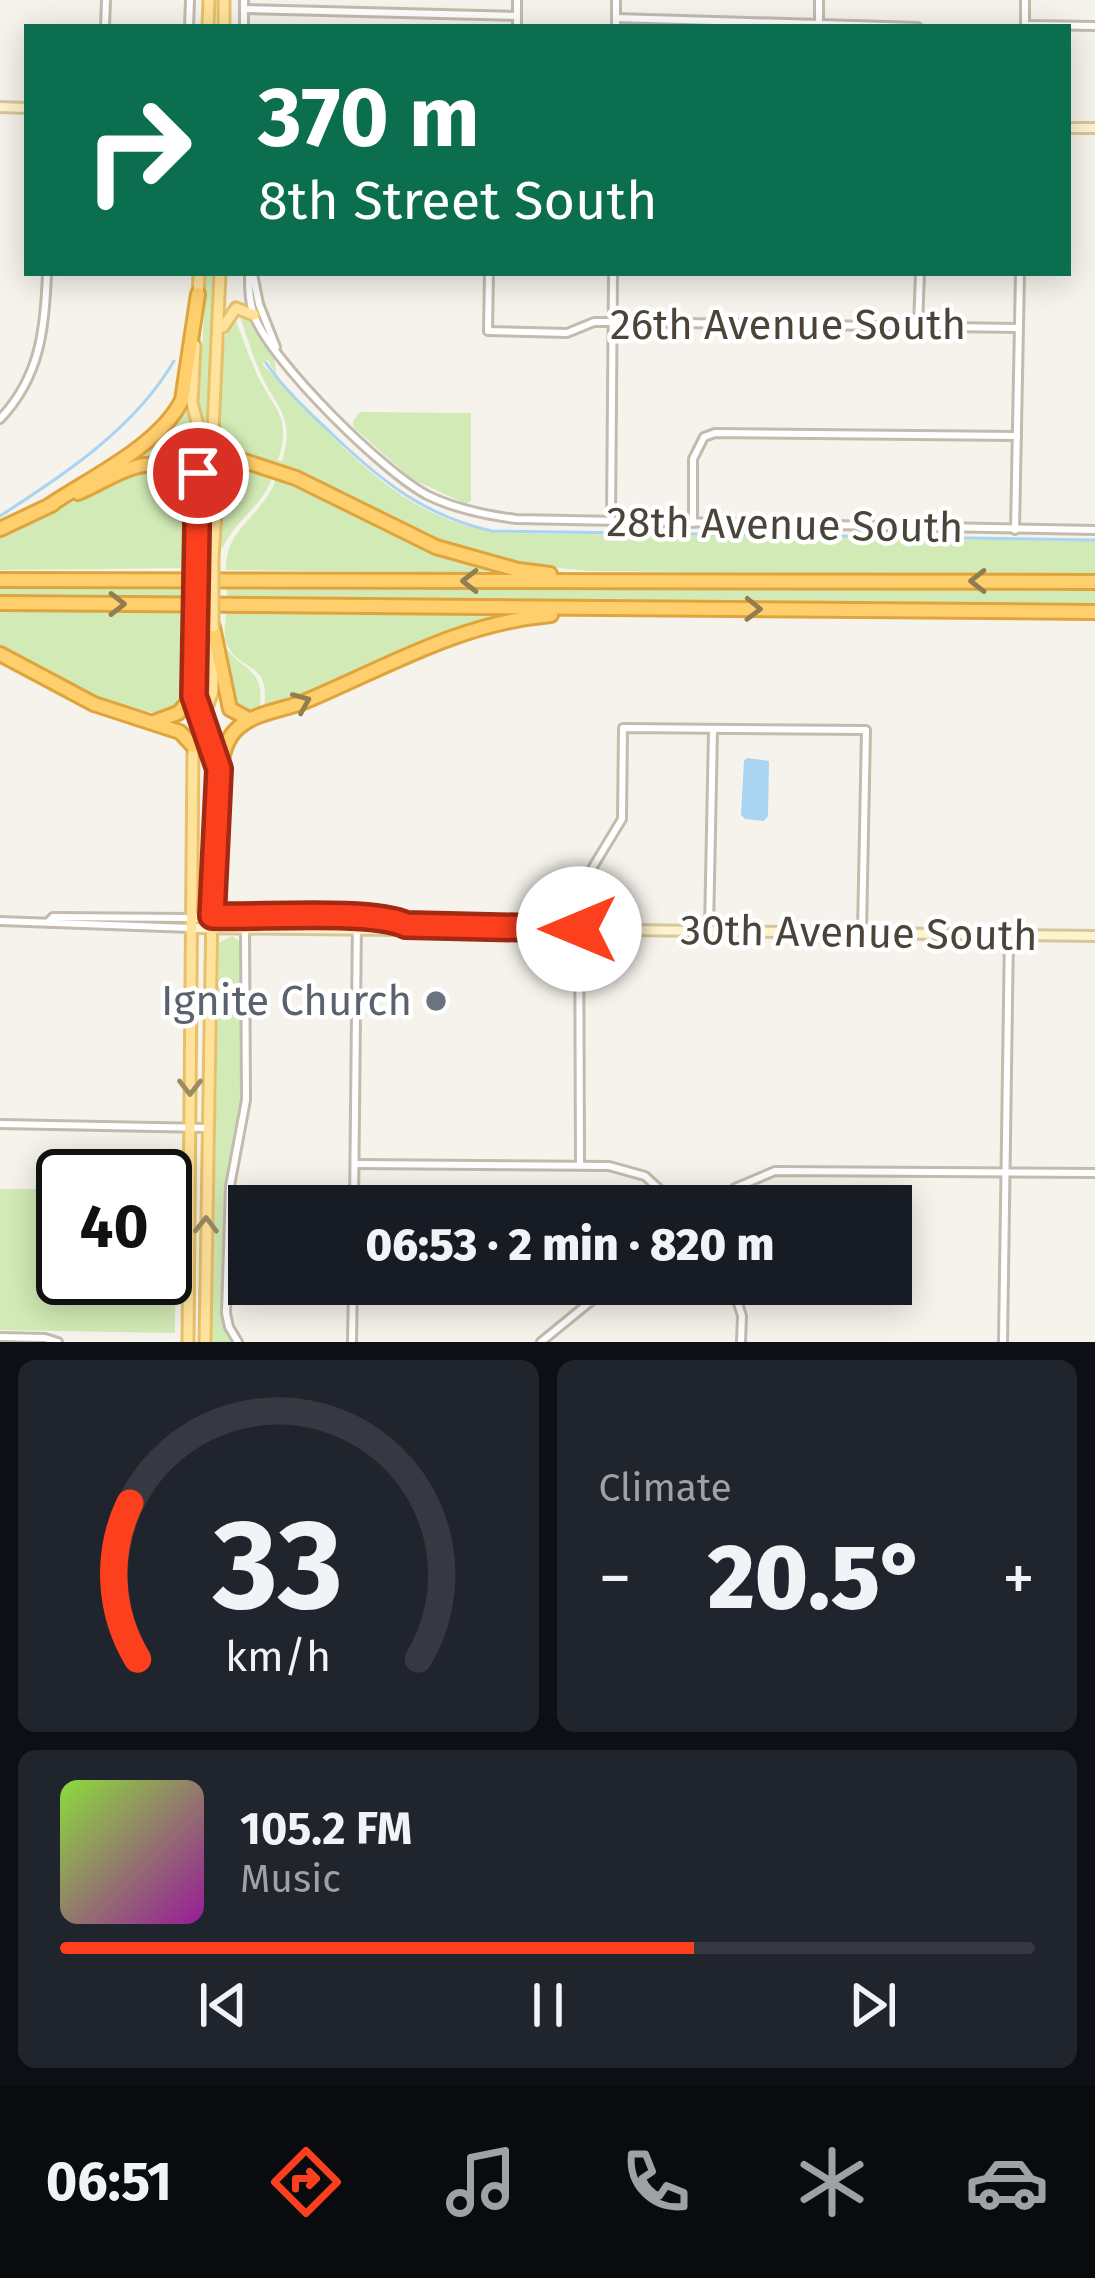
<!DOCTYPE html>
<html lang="en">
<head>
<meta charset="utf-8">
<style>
	body { margin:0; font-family:"Fira Sans",sans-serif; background:#20242c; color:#f1f3f6; height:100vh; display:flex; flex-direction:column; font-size:45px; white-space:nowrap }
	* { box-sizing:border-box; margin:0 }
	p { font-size:39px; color:#9ea1a6 }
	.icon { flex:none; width:66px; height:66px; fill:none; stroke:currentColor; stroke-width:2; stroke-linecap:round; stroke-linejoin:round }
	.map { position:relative; height:1342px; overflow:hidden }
	.panel { display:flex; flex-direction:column; gap:18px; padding:18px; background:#0d0f14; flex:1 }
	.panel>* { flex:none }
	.top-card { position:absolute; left:24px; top:24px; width:1047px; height:252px; border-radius:0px; box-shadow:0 6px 30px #0003; background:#0b6e4f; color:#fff; overflow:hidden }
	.speed { position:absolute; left:36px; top:1149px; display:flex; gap:24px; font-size:60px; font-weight:700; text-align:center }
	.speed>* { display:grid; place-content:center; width:156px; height:156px; border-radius:50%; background:#171b24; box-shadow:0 6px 30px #0003; line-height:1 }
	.speed .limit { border:6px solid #111; border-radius:18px; background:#fff; color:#111 }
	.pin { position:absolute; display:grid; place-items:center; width:102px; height:102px; color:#fff; margin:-51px; border:6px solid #fff; border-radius:50%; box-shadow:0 3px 12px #0007 }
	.me { position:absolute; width:132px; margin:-66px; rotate:270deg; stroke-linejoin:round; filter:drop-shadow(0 0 9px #0008) }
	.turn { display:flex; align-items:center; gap:42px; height:252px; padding:0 36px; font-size:54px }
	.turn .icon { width:156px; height:156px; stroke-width:2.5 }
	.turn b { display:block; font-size:84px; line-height:102px }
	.big { font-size:90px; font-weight:800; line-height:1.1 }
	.panel .tile { flex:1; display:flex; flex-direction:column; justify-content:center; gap:18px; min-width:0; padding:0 42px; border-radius:18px; background:#20242c }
	.panel .dial { align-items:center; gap:0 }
	.dial svg { height:312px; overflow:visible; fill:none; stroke:#363941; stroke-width:7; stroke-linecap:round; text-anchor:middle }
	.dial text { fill:#f1f3f6; stroke:none }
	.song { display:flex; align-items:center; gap:36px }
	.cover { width:144px; height:144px; border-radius:18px; background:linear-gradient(135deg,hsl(90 70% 55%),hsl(300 70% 35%)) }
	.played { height:12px; border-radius:6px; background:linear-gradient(90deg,#fc3f1d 65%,#363941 65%) }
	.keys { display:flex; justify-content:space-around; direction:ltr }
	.heat { display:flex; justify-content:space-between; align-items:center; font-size:66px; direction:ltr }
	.panel .tiles { flex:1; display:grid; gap:18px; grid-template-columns:1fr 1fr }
	.tile:last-child { grid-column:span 2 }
	.trip { position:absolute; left:228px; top:1185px; width:684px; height:120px; border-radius:0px; background:#171b24; box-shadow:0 6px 30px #0003; font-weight:800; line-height:120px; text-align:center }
	.tab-bar { display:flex; height:192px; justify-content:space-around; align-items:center; background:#090b0e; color:#9ea1a6 }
	.tab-bar .icon { width:84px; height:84px }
	.tab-bar .selected { color:#fc3f1d }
	.tab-bar b { font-size:54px; color:#f1f3f6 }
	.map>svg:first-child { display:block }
	.green { fill:#d2eab5 }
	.water { fill:#a9d4f2 }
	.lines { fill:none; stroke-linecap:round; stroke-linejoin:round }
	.stream { stroke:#a9d4f2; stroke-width:3 }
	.street-casing { stroke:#c2bbae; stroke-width:12 }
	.secondary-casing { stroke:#d6c79b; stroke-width:14 }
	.primary-casing { stroke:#e6c16a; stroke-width:15 }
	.highway-casing { stroke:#e0a43c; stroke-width:18 }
	.street { stroke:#fff; stroke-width:6 }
	.secondary { stroke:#fff3cd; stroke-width:8 }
	.primary { stroke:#ffe39c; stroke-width:9 }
	.highway { stroke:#ffcf6e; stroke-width:12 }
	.primary-bridge-casing { stroke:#e6c16a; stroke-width:15; stroke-linecap:butt }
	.primary-bridge { stroke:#ffe39c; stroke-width:9 }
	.oneway { stroke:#937c4e }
	.oneway2 { stroke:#9c8c66 }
	.route-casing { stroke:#a42913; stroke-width:30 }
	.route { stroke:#fc3f1d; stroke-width:21 }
	.worship-dot { fill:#6b7280; stroke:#fff; stroke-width:4.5 }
	.labels { text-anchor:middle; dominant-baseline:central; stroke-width:9; stroke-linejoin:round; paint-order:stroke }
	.street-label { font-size:42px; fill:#4b4439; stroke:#fff }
	.worship-label { font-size:42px; fill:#5b616d; stroke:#fff; text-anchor:end }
</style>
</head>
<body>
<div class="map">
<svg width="1095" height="1342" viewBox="0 0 1095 1342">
	<rect width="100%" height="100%" fill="#f6f3ec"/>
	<g class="green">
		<path d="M206,273h6c1,43 7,125 -7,162l-6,-27z"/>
		<path d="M239,314c19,8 38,39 37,60l-8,-14 -6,4c73,72 137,162 248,169l585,8v35l-504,-5 -68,-6 -62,-16 -177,-82 -52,-15c-5,-8 -11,-16 -13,-25 -4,-24 1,-94 15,-112 7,18 13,37 21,55 17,40 38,43 23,90l4,1c14,-47 -6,-51 -23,-91 -8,-18 -13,-37 -20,-56z"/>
		<polygon points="185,402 199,453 189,489 163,463 89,482 169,430"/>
		<polygon points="360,412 471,413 471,501 466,504 412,479 353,427 353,421"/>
		<path d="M254,468l155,70 105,35 -288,-3c-2,-41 38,-55 50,-91l-4,-1c-10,29 -38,43 -50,71l-3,-17 5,-51 19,-12z"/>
		<path d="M143,470c47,5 45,60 44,98l-187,2v-36z"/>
		<polygon points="0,583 186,584 186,598 0,596"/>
		<polygon points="227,584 1095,590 1095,605 227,599"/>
		<path d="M170,611l16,2c1,21 6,66 -1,84 -19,49 -155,-34 -185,-48v-37z"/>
		<path d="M226,612l257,1 29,1 -70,19 -128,59 -55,21 -24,-6 -14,-69c13,33 44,24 39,68h4c7,-47 -27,-33 -38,-64 -3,-8 0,-21 0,-30z"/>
		<polygon points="232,936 243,944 242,1096 226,1185 222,1308 233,1342 212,1342 219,943"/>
		<polygon points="0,1189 63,1189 63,1278 165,1278 165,1191 176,1191 175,1333 0,1330"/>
	</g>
	<polygon class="water" points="747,758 769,761 768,816 764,821 745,819 741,815 744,761"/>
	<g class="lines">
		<g class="stream">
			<path d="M266,363c19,27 42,48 65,70 49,47 93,83 161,98l603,9"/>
			<path d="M0,516c64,-41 135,-88 174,-155"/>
		</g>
		<defs>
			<g id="street">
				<polyline points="244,9 517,16"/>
				<polyline points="616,18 918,27"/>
				<polyline points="819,23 819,0"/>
				<polyline points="1025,25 1095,26"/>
				<polyline points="1025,26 1025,0"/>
				<polyline points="105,27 106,0"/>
				<polyline points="189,27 190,0"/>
				<polyline points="244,27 244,0"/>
				<polyline points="517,27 517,0"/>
				<polyline points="616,27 616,0"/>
				<path d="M249,273c0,15 0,31 6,45 20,47 127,153 172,177 28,14 58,20 89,24l579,11"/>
				<polyline points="489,273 488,331 567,333 594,322 612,322 1019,328"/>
				<polyline points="253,274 259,304 276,347"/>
				<polyline points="918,326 920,273"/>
				<path d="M0,419c40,-42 45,-90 47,-146"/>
				<polyline points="611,521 613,273"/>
				<polyline points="693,523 693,459 704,437 715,433 1017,436"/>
				<polyline points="1015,530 1020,273"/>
				<polyline points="0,921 191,928"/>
				<polyline points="48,922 53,917 191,918"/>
				<polyline points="709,930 713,730"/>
				<polyline points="0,1124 207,1128"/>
				<polyline points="355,1164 609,1166 645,1176 678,1206"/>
				<polyline points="580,1165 579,890 622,819 623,728 866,730 862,932"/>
				<polyline points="354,1206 357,918"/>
				<polyline points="710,1206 735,1188 775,1171 1095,1173"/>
				<polyline points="732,1284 742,1316 741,1342"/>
				<polyline points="0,1337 45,1338 58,1342"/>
				<polyline points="238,1342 229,1327 226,1313 230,1186 246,1100 245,928"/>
				<polyline points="352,1342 353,1284"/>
				<polyline points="541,1342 612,1284"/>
				<polyline points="1003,1342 1009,934"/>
			</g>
			<g id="secondary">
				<polyline points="0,107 27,108"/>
				<polyline points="1068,128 1095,128"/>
				<polyline points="191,918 357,918 468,928 1095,936"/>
				<polyline points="191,928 393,930 405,926"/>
			</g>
			<g id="primary">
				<polyline points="224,0 224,27"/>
				<polyline points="208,27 209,0"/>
				<polyline points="198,299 199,273"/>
				<polyline points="223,327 236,308 254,315"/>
				<polyline points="195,345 192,403 217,496 213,558"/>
				<polyline points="196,529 198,473 213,430 220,273"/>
				<polyline points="196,627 194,696 219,769 212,909 205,1342"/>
				<polyline points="188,1342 193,746 213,691 213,645"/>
			</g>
			<g id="highway">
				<polyline points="213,430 229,456 296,478 436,547 518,570 550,574"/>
				<polyline points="214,481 225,470 248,463"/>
				<path d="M78,493c20,-8 39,-22 61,-27 48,-12 52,61 58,92"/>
				<path d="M50,505c42,-28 110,-60 132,-105l16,-106"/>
				<polyline points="0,529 53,504"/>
				<polyline points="0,580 1095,582"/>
				<polyline points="0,603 1095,612"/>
				<polyline points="213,627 230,709 249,719"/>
				<polyline points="0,654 94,704 180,732 193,746"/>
				<polyline points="154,722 178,713 194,696"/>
				<path d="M219,769c4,-14 7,-31 19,-41 17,-16 47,-18 68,-27 83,-35 154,-78 245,-86"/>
			</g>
		</defs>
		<use href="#street" class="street-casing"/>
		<use href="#secondary" class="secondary-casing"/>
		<use href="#primary" class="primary-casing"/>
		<use href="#highway" class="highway-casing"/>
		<use href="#street" class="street"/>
		<use href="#secondary" class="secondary"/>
		<use href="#primary" class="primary"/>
		<use href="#highway" class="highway"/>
		<defs>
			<g id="primary-bridge">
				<polyline points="196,627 197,558"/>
				<polyline points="213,627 213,558"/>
			</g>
		</defs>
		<use href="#primary-bridge" class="primary-bridge-casing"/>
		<use href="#primary-bridge" class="primary-bridge"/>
	</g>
	<defs><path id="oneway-chevron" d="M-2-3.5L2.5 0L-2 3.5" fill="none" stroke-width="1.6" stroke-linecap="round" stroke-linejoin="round" transform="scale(3)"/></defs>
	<g class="oneway">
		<use href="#oneway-chevron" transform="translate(470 581) rotate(-180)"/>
		<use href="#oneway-chevron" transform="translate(978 581) rotate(-180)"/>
		<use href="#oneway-chevron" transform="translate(117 604)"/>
		<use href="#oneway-chevron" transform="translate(753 609) rotate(1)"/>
		<use href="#oneway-chevron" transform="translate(302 702) rotate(-23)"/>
	</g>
	<g class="oneway2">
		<use href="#oneway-chevron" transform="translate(190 1087) rotate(90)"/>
		<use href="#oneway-chevron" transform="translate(206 1225) rotate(-89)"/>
	</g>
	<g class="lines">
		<defs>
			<path id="route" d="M198,473l-4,223 25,73 -7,147c45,2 159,-7 194,9l173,4"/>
		</defs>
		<use href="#route" class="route-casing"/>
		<use href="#route" class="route"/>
	</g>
	<circle class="worship-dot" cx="436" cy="1001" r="12"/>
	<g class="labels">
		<g class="street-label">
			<text x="788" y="325">26th Avenue South</text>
			<text transform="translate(785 525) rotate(1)">28th Avenue South</text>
			<text transform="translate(859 933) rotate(1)">30th Avenue South</text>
		</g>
		<g class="worship-label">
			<text x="412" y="1001">Ignite Church</text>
		</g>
	</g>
</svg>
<div class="speed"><div class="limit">40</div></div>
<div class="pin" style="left:198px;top:473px;background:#d93025"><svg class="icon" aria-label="arrive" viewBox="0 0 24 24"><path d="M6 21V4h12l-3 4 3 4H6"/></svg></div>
<svg class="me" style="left:579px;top:929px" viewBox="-20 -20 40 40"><circle r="19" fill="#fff"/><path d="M0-13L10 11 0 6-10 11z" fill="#fc3f1d"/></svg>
<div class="trip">06:53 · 2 min · 820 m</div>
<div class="top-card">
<div class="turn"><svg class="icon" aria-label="right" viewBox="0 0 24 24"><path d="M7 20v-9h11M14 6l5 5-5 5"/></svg><div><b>370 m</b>8th Street South</div></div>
</div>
</div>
<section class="panel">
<div class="tiles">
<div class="tile dial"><svg viewBox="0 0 100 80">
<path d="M14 69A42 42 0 1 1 86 69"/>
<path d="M14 69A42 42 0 0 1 12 29" stroke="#fc3f1d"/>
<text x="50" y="56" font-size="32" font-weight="700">33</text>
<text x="50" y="72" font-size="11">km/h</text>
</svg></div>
<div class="tile"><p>Climate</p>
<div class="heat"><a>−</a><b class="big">20.5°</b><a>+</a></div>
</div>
<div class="tile">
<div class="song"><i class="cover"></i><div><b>105.2 FM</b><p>Music</p></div></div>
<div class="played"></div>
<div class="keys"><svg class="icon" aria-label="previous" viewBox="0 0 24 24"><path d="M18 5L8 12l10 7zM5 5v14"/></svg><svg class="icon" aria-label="pause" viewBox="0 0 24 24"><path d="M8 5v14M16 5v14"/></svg><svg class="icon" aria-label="next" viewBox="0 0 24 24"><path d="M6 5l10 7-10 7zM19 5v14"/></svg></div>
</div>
</div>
</section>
<nav class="tab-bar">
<b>06:51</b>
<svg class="icon selected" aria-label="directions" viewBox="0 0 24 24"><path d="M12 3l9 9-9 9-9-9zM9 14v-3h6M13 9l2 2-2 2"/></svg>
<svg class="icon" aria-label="music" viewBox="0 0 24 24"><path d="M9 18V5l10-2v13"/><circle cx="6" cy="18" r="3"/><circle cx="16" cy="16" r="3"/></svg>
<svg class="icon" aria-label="phone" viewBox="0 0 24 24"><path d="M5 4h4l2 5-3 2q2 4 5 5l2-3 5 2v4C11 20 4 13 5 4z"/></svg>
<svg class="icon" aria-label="climate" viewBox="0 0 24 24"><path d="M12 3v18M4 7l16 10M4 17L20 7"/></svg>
<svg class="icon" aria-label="car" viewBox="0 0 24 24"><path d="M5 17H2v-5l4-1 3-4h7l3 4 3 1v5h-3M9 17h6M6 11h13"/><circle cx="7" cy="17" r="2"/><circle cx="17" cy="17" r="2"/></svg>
</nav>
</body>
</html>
